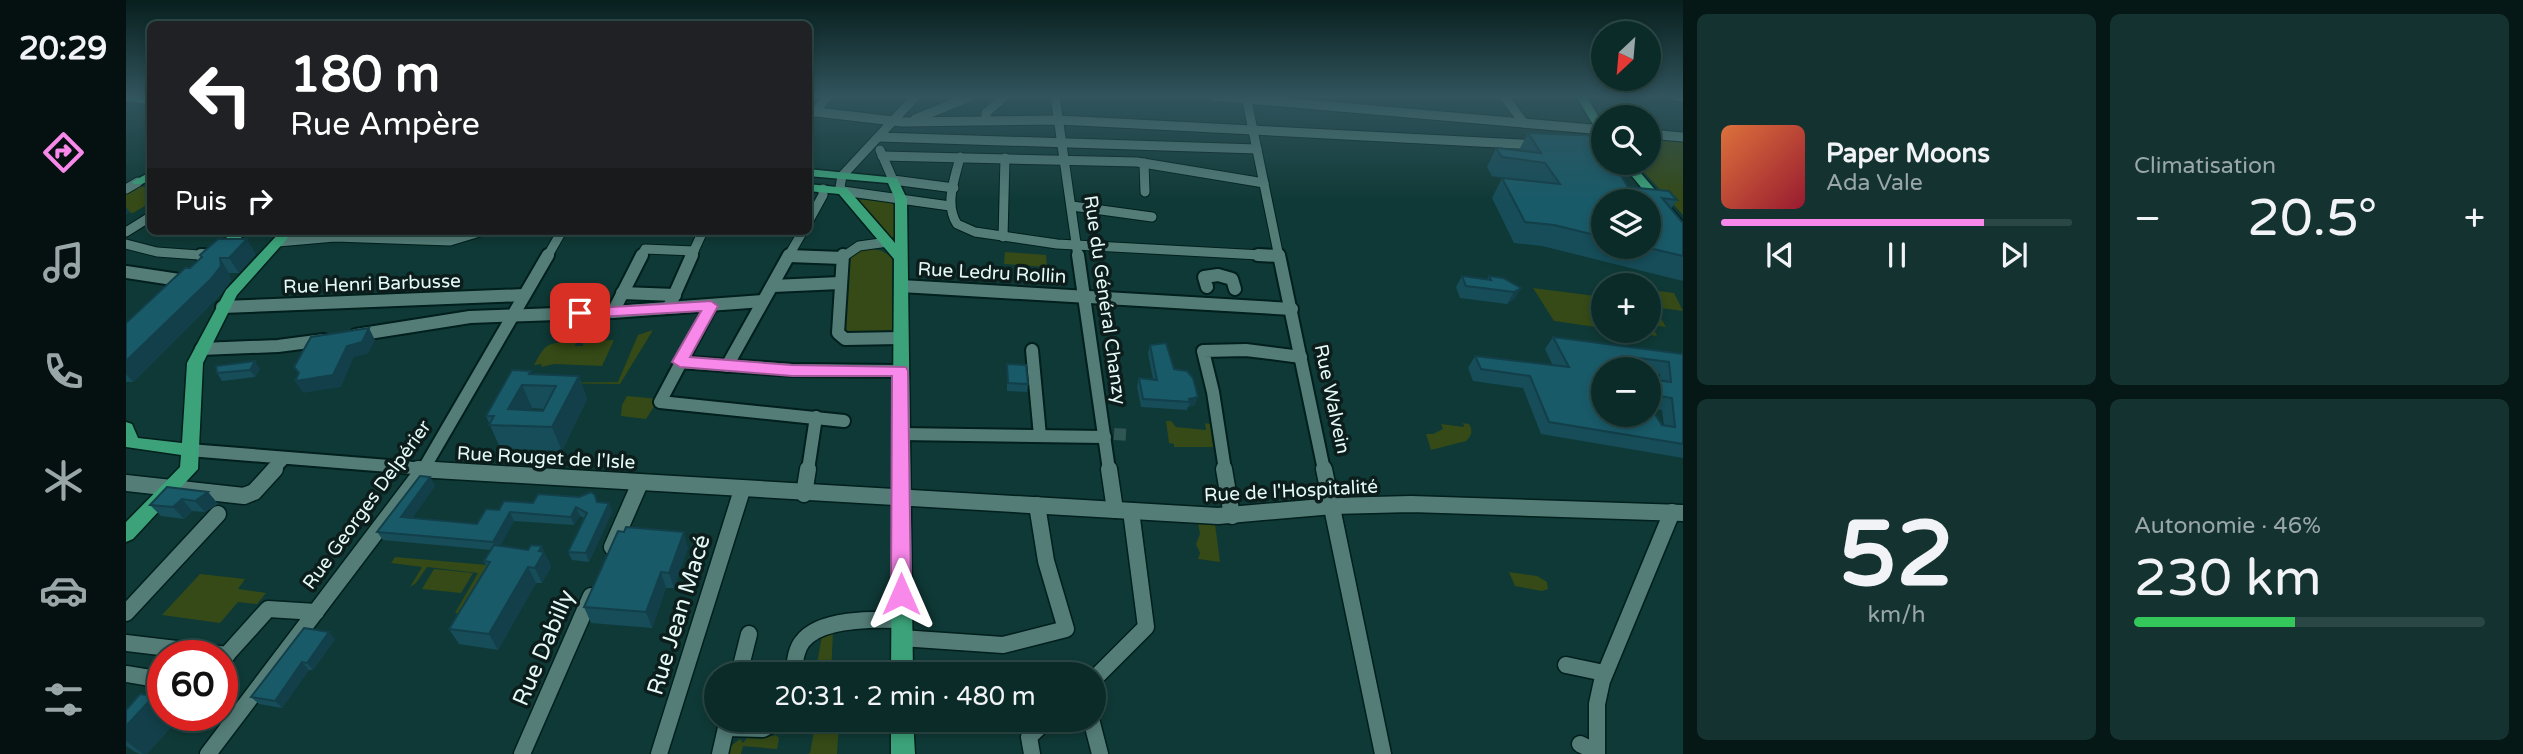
<!DOCTYPE html>
<html lang="fr">
<head>
<meta charset="utf-8">
<style>
	body { margin:0; font-family:"Varela Round",sans-serif; background:#143330; color:#f1f3f6; height:100vh; display:flex; flex-direction:column; font-size:26px; white-space:nowrap }
	* { box-sizing:border-box; margin:0 }
	p { font-size:23px; color:#9aa7a8 }
	.icon { flex:none; width:38px; height:38px; fill:none; stroke:currentColor; stroke-width:2; stroke-linecap:round; stroke-linejoin:round }
	.map { position:relative; flex:1; overflow:hidden }
	.panel { display:flex; flex-direction:column; gap:14px; padding:14px; background:#061816; width:840px }
	.panel>* { flex:none }
	.banner { position:absolute; left:21px; top:21px; width:665px; height:214px; border-radius:10px; box-shadow:0 4px 10px #0003,0 0 0 2px #2b4745; background:#202124; color:#fff; overflow:hidden }
	.needle { width:46px; rotate:206deg }
	.tools { position:absolute; left:1465px; top:21px; display:grid; gap:14px }
	.tools a { display:grid; place-items:center; width:70px; height:70px; border-radius:50%; background:#0b2b28; box-shadow:0 4px 10px #0003,0 0 0 2px #2b4745; font-size:35px }
	.speed { position:absolute; left:21px; top:640px; display:flex; gap:14px; font-size:35px; font-weight:700; text-align:center }
	.speed>* { display:grid; place-content:center; width:91px; height:91px; border-radius:50%; background:#0b2b28; box-shadow:0 4px 10px #0003,0 0 0 2px #2b4745; line-height:1 }
	.speed .limit { border:10px solid #d22; background:#fff; color:#111 }
	.pin { position:absolute; display:grid; place-items:center; width:60px; height:60px; color:#fff; margin:-30px; border-radius:14px; box-shadow:0 4px 10px #0006 }
	.me { position:absolute; width:77px; margin:-38px; rotate:0deg; stroke-linejoin:round; filter:drop-shadow(0 0 5px #0008) }
	.turn { display:flex; align-items:center; gap:24px; height:147px; padding:0 28px; font-size:32px }
	.turn .icon { width:91px; height:91px; stroke-width:2.5 }
	.turn b { display:block; font-size:49px; line-height:60px }
	.then { display:flex; align-items:center; height:66px; padding:0 28px; background:#0003; gap:14px; font-size:26px }
	.big { font-size:52px; font-weight:600; line-height:1.1 }
	.panel .tile { flex:1; display:flex; flex-direction:column; justify-content:center; gap:10px; min-width:0; padding:0 24px; border-radius:10px; background:#143330 }
	.panel .dial { align-items:center; gap:0 }
	.dial b { font-size:91px; line-height:1 }
	.song { display:flex; align-items:center; gap:21px }
	.cover { width:84px; height:84px; border-radius:10px; background:linear-gradient(135deg,hsl(20 70% 55%),hsl(350 70% 35%)) }
	.played { height:7px; border-radius:4px; background:linear-gradient(90deg,#f888ea 75%,#2b4745 75%) }
	.keys { display:flex; justify-content:space-around; direction:ltr }
	.heat { display:flex; justify-content:space-between; align-items:center; font-size:38px; direction:ltr }
	.charge { height:10px; border-radius:5px; background:linear-gradient(90deg,#34c759 46%,#2b4745 0) }
	.panel .tiles { flex:1; display:grid; gap:14px; grid-template-columns:repeat(2,1fr) }
	.trip { position:absolute; left:578px; top:662px; width:402px; height:70px; border-radius:35px; background:#0b2b28; box-shadow:0 4px 10px #0003,0 0 0 2px #2b4745; font-weight:600; line-height:70px; text-align:center }
	main { display:flex; flex:1; min-height:0 }
	.tabs { display:flex; flex-direction:column; width:126px; justify-content:space-around; align-items:center; background:#041110; color:#9aa7a8 }
	.tabs .icon { width:49px; height:49px }
	.tabs .active { color:#f888ea }
	.tabs b { font-size:32px; color:#f1f3f6 }
	.map>svg:first-child { display:block }
	.green { fill:#354a16 }
	.lines { fill:none; stroke-linecap:round; stroke-linejoin:round }
	.minor-tunnel { stroke:#2f5653; stroke-width:12; stroke-dasharray:12 6; stroke-linecap:butt }
	.minor-far2-casing { stroke:#011f1c; stroke-width:11 }
	.minor-far1-casing { stroke:#011f1c; stroke-width:16 }
	.minor-casing { stroke:#011f1c; stroke-width:19 }
	.major-casing { stroke:#011f1c; stroke-width:3 }
	.minor-far2 { stroke:#547d78; stroke-width:9 }
	.minor-far1 { stroke:#547d78; stroke-width:12 }
	.minor { stroke:#547d78; stroke-width:16 }
	.major { fill:#3ba279; fill-rule:evenodd }
	.wall { fill:#164d59; fill-rule:evenodd }
	.shaded-wall { fill:#123f49 }
	.building { fill:#195a68; stroke:#123f49; stroke-width:2; fill-rule:evenodd }
	.route { fill:#f888ea; stroke:#a15898; stroke-width:2 }
	.labels { text-anchor:middle; dominant-baseline:central; stroke-width:7; stroke-linejoin:round; paint-order:stroke }
	.street-label { font-size:19px; fill:#e5faf7; stroke:#0c1d1b }
	.near-street-label { font-size:23px; fill:#e5faf7; stroke:#0c1d1b }
</style>
</head>
<body>
<main>
<nav class="tabs">
<b>20:29</b>
<svg class="icon active" aria-label="directions" viewBox="0 0 24 24"><path d="M12 3l9 9-9 9-9-9zM9 14v-3h6M13 9l2 2-2 2"/></svg>
<svg class="icon" aria-label="music" viewBox="0 0 24 24"><path d="M9 18V5l10-2v13"/><circle cx="6" cy="18" r="3"/><circle cx="16" cy="16" r="3"/></svg>
<svg class="icon" aria-label="phone" viewBox="0 0 24 24"><path d="M5 4h4l2 5-3 2q2 4 5 5l2-3 5 2v4C11 20 4 13 5 4z"/></svg>
<svg class="icon" aria-label="climate" viewBox="0 0 24 24"><path d="M12 3v18M4 7l16 10M4 17L20 7"/></svg>
<svg class="icon" aria-label="car" viewBox="0 0 24 24"><path d="M5 17H2v-5l4-1 3-4h7l3 4 3 1v5h-3M9 17h6M6 11h13"/><circle cx="7" cy="17" r="2"/><circle cx="17" cy="17" r="2"/></svg>
<svg class="icon" aria-label="filters" viewBox="0 0 24 24"><path d="M4 7h16M4 17h16"/><circle cx="9" cy="7" r="2"/><circle cx="15" cy="17" r="2"/></svg>
</nav>
<div class="map">
<svg width="1557" height="754" viewBox="0 0 1557 754">
	<rect width="100%" height="100%" fill="#0f3936"/>
	<g class="green">
		<polygon points="1523,138 1557,141 1557,215 1510,163 1522,163"/>
		<polygon points="10,186 24,188 24,203 7,213 0,212 0,192"/>
		<polygon points="728,199 764,202 770,207 769,237 765,237"/>
		<polygon points="746,249 756,251 766,257 766,330 764,333 722,333 719,331 723,268 719,265 720,259 734,250"/>
		<polygon points="879,252 920,255 921,267 878,264"/>
		<polygon points="1407,288 1477,297 1477,328 1428,321"/>
		<polygon points="1532,291 1548,293 1557,311 1528,307 1540,327 1526,325 1531,336 1493,331 1522,331 1523,302 1533,303 1529,298 1534,297"/>
		<polygon points="527,330 494,384 406,383 492,382 512,335"/>
		<path d="M488,340l-12,26 -48,-2 -13,3 1,-3 -8,1c13,-25 16,-22 42,-23l-1,4h8v-5z"/>
		<polygon points="501,396 533,399 520,419 495,416 496,405"/>
		<polygon points="1040,421 1045,421 1050,427 1080,430 1079,423 1084,424 1087,447 1048,447 1048,444 1043,443"/>
		<path d="M1337,423l6,1c4,7 3,11 -3,17l-35,9 -5,-16h7l10,-5 -2,-5 23,3z"/>
		<polygon points="1072,523 1089,524 1094,562 1072,559 1074,553 1070,544 1074,534"/>
		<polygon points="269,557 361,565 362,569 333,614 329,613 352,573 301,567 290,583 284,587 296,567 265,563"/>
		<polygon points="308,569 347,573 335,593 296,589"/>
		<polygon points="1383,572 1411,576 1421,582 1422,589 1416,591 1389,586"/>
		<polygon points="74,574 119,579 112,589 140,593 131,604 112,602 94,623 36,615"/>
		<polygon points="707,632 705,674 689,674 696,636"/>
		<polygon points="665,719 713,721 711,754 681,754 684,753 689,726 661,723"/>
		<polygon points="650,735 653,738 651,749 617,746 615,754 602,754 605,746 614,739 617,743 621,738 634,739"/>
	</g>
	<g class="lines">
		<polyline class="minor-tunnel" points="988,434 1005,435"/>
		<defs>
			<g id="minor-far2">
				<polyline points="790,96 716,176 714,187 717,191 824,206"/>
				<polyline points="929,96 952,257"/>
				<polyline points="1087,96 1477,130"/>
				<polyline points="1125,96 1121,101 1153,257"/>
				<polyline points="1378,96 1398,123"/>
				<polyline points="1549,96 1557,97"/>
				<polyline points="682,111 776,122 933,120 1412,145"/>
				<polyline points="689,112 702,96"/>
				<polyline points="789,119 846,96"/>
				<polyline points="860,120 860,113 879,96"/>
				<polyline points="1522,134 1557,137"/>
				<polyline points="753,137 1131,149"/>
				<polyline points="754,150 767,180 828,188"/>
				<polyline points="756,156 1011,162 1138,183"/>
				<path d="M834,157c-5,22 -16,46 -3,67l18,8 82,12 222,12"/>
				<polyline points="1018,163 1019,192"/>
				<polyline points="0,189 12,182"/>
				<polyline points="946,206 1026,217"/>
				<polyline points="682,222 697,195 697,189"/>
				<polyline points="0,232 24,217"/>
				<polyline points="877,237 879,158"/>
				<polyline points="152,242 209,237 324,241 357,231"/>
				<polyline points="0,244 31,252 87,256"/>
				<polyline points="663,256 687,257"/>
				<polyline points="421,257 436,231"/>
				<polyline points="515,257 519,249 568,251"/>
				<polyline points="565,257 577,231"/>
				<polyline points="662,257 677,231"/>
				<polyline points="717,257 733,246 762,242"/>
			</g>
			<g id="minor-far1">
				<polyline points="75,255 87,256"/>
				<polyline points="717,255 712,333 719,339 774,338"/>
				<polyline points="952,255 983,470"/>
				<polyline points="1132,255 1153,256"/>
				<polyline points="1153,255 1198,470"/>
				<polyline points="663,256 716,258"/>
				<polyline points="0,272 60,281"/>
				<polyline points="647,286 714,283"/>
				<polyline points="775,286 1166,309"/>
				<polyline points="1081,287 1078,277 1092,275 1106,279 1109,289"/>
				<polyline points="496,293 549,295"/>
				<polyline points="585,306 534,402 718,421"/>
				<polyline points="96,307 398,295"/>
				<polyline points="543,307 566,255"/>
				<polyline points="487,312 516,255"/>
				<polyline points="230,335 344,317 487,312 637,301"/>
				<polyline points="75,349 152,346 198,340"/>
				<polyline points="906,350 914,436"/>
				<polyline points="554,362 666,370 774,371"/>
				<polyline points="601,366 663,255"/>
				<polyline points="775,434 979,437"/>
				<polyline points="63,450 313,470"/>
				<polyline points="147,470 158,458"/>
				<polyline points="297,470 422,255"/>
				<polyline points="682,470 690,417"/>
				<polyline points="1099,470 1087,392 1077,351 1120,350 1175,357"/>
			</g>
			<g id="minor">
				<polyline points="292,469 1092,516 1207,506 1285,504 1557,513"/>
				<polyline points="983,469 989,510"/>
				<polyline points="1098,469 1106,516"/>
				<polyline points="1198,469 1257,754"/>
				<polyline points="0,483 118,496 128,492 149,469"/>
				<polyline points="678,494 682,469"/>
				<polyline points="486,547 514,483"/>
				<polyline points="0,613 92,514"/>
				<polyline points="775,638 877,645 940,629 920,561 911,505"/>
				<polyline points="0,643 101,655"/>
				<polyline points="96,660 142,609 190,612"/>
				<polyline points="1440,665 1478,673"/>
				<polyline points="0,674 37,680"/>
				<polyline points="613,674 623,634"/>
				<path d="M667,674c2,-10 2,-23 9,-32 17,-24 72,-23 99,-22"/>
				<polyline points="968,679 1020,627 1005,511"/>
				<polyline points="965,719 974,754"/>
				<polyline points="600,728 637,729 656,719"/>
				<polyline points="1454,744 1470,752"/>
				<polyline points="82,754 298,469"/>
				<polyline points="396,754 465,596"/>
				<polyline points="533,754 616,490"/>
				<polyline points="594,754 602,719"/>
				<polyline points="906,754 903,737 922,719"/>
				<polyline points="1471,754 1471,704 1476,681 1546,512"/>
			</g>
			<g id="major">
				<polygon points="0,96 24,98 24,104 0,101"/>
				<polygon points="1450,96 1460,96 1477,124 1477,136 1472,133"/>
				<polygon points="1495,163 1506,163 1557,222 1557,234 1553,233"/>
				<polygon points="682,169 771,178 781,199 787,674 765,674 768,259 713,194 682,191 682,184 721,188 769,243 769,199 762,183 682,176"/>
				<polygon points="24,172 24,180 16,184 8,184 6,182"/>
				<polygon points="108,231 122,231 96,256 86,256 86,250"/>
				<polygon points="155,231 168,231 111,295 77,363 72,469 7,539 0,542 0,522 54,467 55,455 0,447 0,422 6,424 12,438 56,443 61,363 100,290"/>
				<polygon points="765,719 787,719 789,754 765,754"/>
			</g>
		</defs>
		<use href="#minor-far2" class="minor-far2-casing"/>
		<use href="#minor-far1" class="minor-far1-casing"/>
		<use href="#minor" class="minor-casing"/>
		<use href="#major" class="major-casing"/>
		<use href="#minor-far2" class="minor-far2"/>
		<use href="#minor-far1" class="minor-far1"/>
		<use href="#minor" class="minor"/>
		<use href="#major" class="major"/>
	</g>
	<g class="wall">
		<path d="M1402,133l75,3v27h9l-2,3 18,21 49,13 -6,9 12,14v58l-141,-35 -28,-3 -22,-45 10,-20 7,1 -17,-3 -5,-9 9,-19 23,2zM1477,201l45,46h-45z"/>
		<polygon points="238,231 322,231 319,234"/>
		<polygon points="130,254 113,273 103,273 105,281 95,294 7,382 0,382 0,323 76,257"/>
		<polygon points="1336,276 1361,279 1363,276 1395,288 1388,299 1381,304 1334,298 1330,287"/>
		<path d="M1427,337l130,17v104l-142,-24 -18,-46 -50,-7 -5,-13 7,-12 78,10 -8,-17zM1477,369h45v3l12,2v7l-12,-2v36zM1525,408l11,2 2,15h-2z"/>
		<polygon points="1024,345 1048,369 1069,405 1062,407 1061,410 1015,407 1011,386 1013,378 1027,379 1022,353"/>
		<polygon points="881,364 902,384 901,392 881,391"/>
		<polygon points="134,369 129,377 96,381 91,373"/>
		<path d="M406,374l47,2 8,23 -25,52 -62,-3 -14,-32zM406,408l12,1 -1,2 -12,-1z"/>
		<polygon points="304,477 309,486 286,518 351,524 373,510 407,503 483,503 486,512 463,562 446,560 442,552 458,518 454,516 448,525 388,521 374,546 423,561 425,567 416,583 410,583 372,650 333,644 323,629 361,567 358,561 365,550 257,540 251,532"/>
		<polygon points="82,492 92,504 79,512 66,511 58,519 35,516 24,505"/>
		<polygon points="562,548 548,588 540,588 526,628 465,623 458,607"/>
		<polygon points="209,639 187,670 183,670 156,708 133,704 125,697"/>
		<polygon points="28,696 37,703 37,716 52,716 54,717 21,754 14,754 9,752 0,746 0,710"/>
		<polygon points="856,719 881,719 881,721 856,720"/>
	</g>
	<g class="shaded-wall">
		<polygon points="0,207 4,212 0,215"/>
		<polygon points="121,239 130,254 113,273 103,258"/>
		<polygon points="94,258 103,273 105,281 95,294 7,382 0,374 0,361"/>
		<polygon points="1395,288 1388,299 1381,304 1388,292"/>
		<polygon points="243,328 249,340 242,354 228,357 215,387 177,393 169,381 221,346"/>
		<polygon points="129,361 134,369 129,377 124,370"/>
		<polygon points="453,376 461,399 436,451 426,427"/>
		<polygon points="396,385 406,408 396,426 382,409"/>
		<polygon points="1072,397 1069,405 1062,407 1064,402 1063,399"/>
		<polygon points="304,477 309,486 281,526 275,517"/>
		<polygon points="82,492 92,504 79,512 69,501"/>
		<polygon points="56,499 66,511 58,519 47,507"/>
		<polygon points="483,503 486,512 463,562 460,553"/>
		<polygon points="450,507 454,516 448,525 445,517"/>
		<polygon points="384,512 388,521 372,550 367,542"/>
		<polygon points="558,532 562,548 548,588 543,573"/>
		<polygon points="416,546 425,567 416,583 409,568 413,551"/>
		<polygon points="402,567 410,583 372,650 363,634"/>
		<polygon points="535,572 540,588 526,628 520,612"/>
		<polygon points="203,632 209,639 187,670 181,663"/>
		<polygon points="176,662 183,670 156,708 149,701"/>
		<polygon points="28,696 37,703 37,716 52,716 54,717 21,754 17,754 0,741 0,726"/>
	</g>
	<g class="building">
		<polygon points="1402,133 1477,136 1477,146 1468,145 1477,157 1477,163 1482,163 1490,173 1494,174 1502,187 1543,191 1551,200 1536,198 1557,223 1557,256 1519,247 1522,247 1522,201 1477,201 1477,237 1428,225 1399,222 1376,178 1434,184 1419,163 1376,157 1370,148 1415,153"/>
		<polygon points="92,239 121,239 103,258 94,258 95,266 85,279 0,361 0,323 59,268 64,268 76,257 74,255"/>
		<polygon points="1336,276 1365,280 1363,276 1377,278 1395,288 1388,292 1340,286"/>
		<polygon points="243,328 236,342 221,346 207,375 169,381 173,373 168,367 185,337"/>
		<path d="M1427,337l130,17v90l-134,-22 -19,-46 -49,-7 -6,-13 94,11zM1497,356l46,6 2,20 -23,-3v15l24,4 3,29 -13,-2 -14,-22v12h-45v-46h28z"/>
		<polygon points="1040,343 1048,369 1061,371 1067,378 1072,397 1063,399 1064,402 1017,399 1013,378 1031,380 1024,345"/>
		<polygon points="129,361 124,370 91,373 90,366"/>
		<polygon points="881,364 900,365 902,384 882,383"/>
		<path d="M386,370l19,1 -2,3 50,2 -27,51 -63,-2 5,-9h-8zM396,385l34,1 -13,25 -35,-2z"/>
		<polygon points="294,476 304,477 275,517 351,524 360,509 373,510 378,501 407,503 412,494 453,497 465,492 469,495 471,502 483,503 460,553 442,552 461,513 450,507 445,517 384,512 367,542 251,532"/>
		<polygon points="41,487 82,492 69,501 56,499 47,507 24,505"/>
		<polygon points="500,527 558,532 543,573 535,572 520,612 458,607 492,531 498,532"/>
		<polygon points="368,545 402,550 405,545 416,546 413,551 418,552 409,568 402,567 363,634 323,629 364,562 358,561"/>
		<polygon points="178,628 203,632 181,663 176,662 149,701 125,697"/>
		<polygon points="14,694 28,696 0,726 0,710"/>
	</g>
	<linearGradient id="sky" x2="0" y2="1"><stop stop-color="#081f1e"/><stop offset="0.48" stop-color="#31545d"/><stop offset="1" stop-color="#31545d" stop-opacity="0"/></linearGradient>
	<rect width="1557" height="201" fill="url(#sky)"/>
	<polygon class="route" points="585,301 592,306 564,357 666,365 780,367 782,371 785,594 782,601 775,603 768,601 765,594 766,376 666,376 554,367 546,362 575,311 454,318 447,313 454,309"/>
	<g class="labels">
		<g class="street-label">
			<text transform="translate(866 273) rotate(3)">Rue Ledru Rollin</text>
			<text transform="translate(246 284) rotate(-2)">Rue Henri Barbusse</text>
			<text transform="translate(979 300) rotate(82)">Rue du Général Chanzy</text>
			<text transform="translate(1206 399) rotate(78)">Rue Walvein</text>
			<text transform="translate(420 458) rotate(3)">Rue Rouget de l'Isle</text>
			<text transform="translate(1165 491) rotate(-3)">Rue de l'Hospitalité</text>
			<text transform="translate(241 505) rotate(-54)">Rue Georges Delpérier</text>
		</g>
		<g class="near-street-label">
			<text transform="translate(553 615) rotate(-73)">Rue Jean Macé</text>
			<text transform="translate(418 648) rotate(-67)">Rue Dabilly</text>
		</g>
	</g>
</svg>
<div class="tools">
<a><svg class="needle" viewBox="-14 -14 28 28"><path d="M0-13l5 13h-10z" fill="#e53935"/><path d="M0 13l5-13h-10z" fill="#9aa7a8"/></svg></a>
<a><svg class="icon" aria-label="search" viewBox="0 0 24 24"><circle cx="10" cy="10" r="6"/><path d="M15 15l6 6"/></svg></a>
<a><svg class="icon" aria-label="layers" viewBox="0 0 24 24"><path d="M12 4l9 5-9 5-9-5zM3 14l9 5 9-5"/></svg></a>
<a>+</a>
<a>−</a>
</div>
<div class="speed"><div class="limit">60</div></div>
<div class="pin" style="left:454px;top:313px;background:#d93025"><svg class="icon" aria-label="arrive" viewBox="0 0 24 24"><path d="M6 21V4h12l-3 4 3 4H6"/></svg></div>
<svg class="me" style="left:775px;top:594px" viewBox="-20 -20 40 40"><path d="M0-17L14 15 0 8-14 15z" fill="#f888ea" stroke="#fff" stroke-width="4"/></svg>
<div class="trip">20:31 · 2 min · 480 m</div>
<div class="banner">
<div class="turn"><svg class="icon" aria-label="left" viewBox="0 0 24 24"><path d="M17 20v-9H6M10 6l-5 5 5 5"/></svg><div><b>180 m</b>Rue Ampère</div></div>
<div class="then">Puis<svg class="icon" aria-label="right" viewBox="0 0 24 24"><path d="M7 20v-9h11M14 6l5 5-5 5"/></svg></div>
</div>
</div>
<section class="panel">
<div class="tiles">
<div class="tile">
<div class="song"><i class="cover"></i><div><b>Paper Moons</b><p>Ada Vale</p></div></div>
<div class="played"></div>
<div class="keys"><svg class="icon" aria-label="previous" viewBox="0 0 24 24"><path d="M18 5L8 12l10 7zM5 5v14"/></svg><svg class="icon" aria-label="pause" viewBox="0 0 24 24"><path d="M8 5v14M16 5v14"/></svg><svg class="icon" aria-label="next" viewBox="0 0 24 24"><path d="M6 5l10 7-10 7zM19 5v14"/></svg></div>
</div>
<div class="tile"><p>Climatisation</p>
<div class="heat"><a>−</a><b class="big">20.5°</b><a>+</a></div>
</div>
<div class="tile dial"><b>52</b><p>km/h</p></div>
<div class="tile"><p>Autonomie · 46%</p><b class="big">230 km</b><div class="charge"></div></div>
</div>
</section>
</main>
</body>
</html>
